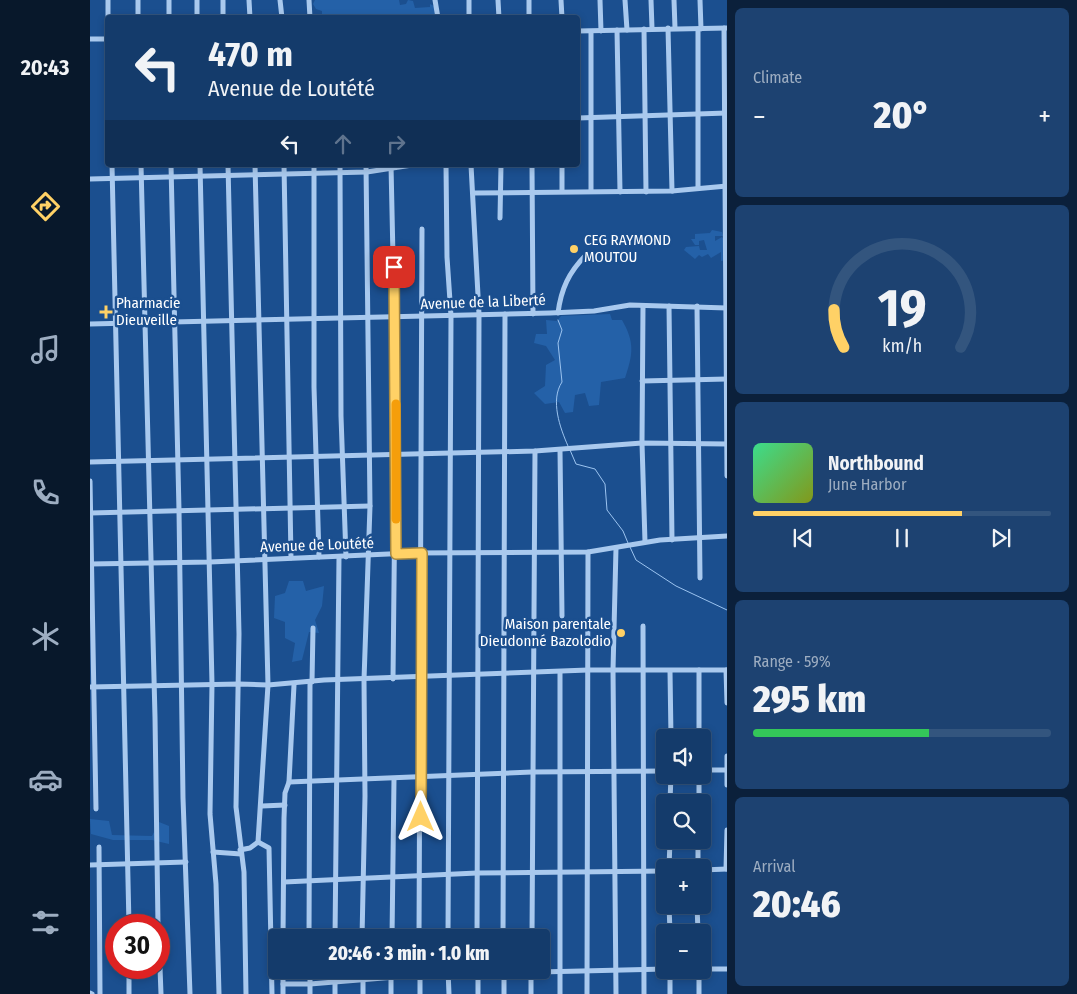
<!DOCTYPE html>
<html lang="en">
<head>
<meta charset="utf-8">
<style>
	body { margin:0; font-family:"Fira Sans Condensed",sans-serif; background:#1d4271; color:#f1f3f6; height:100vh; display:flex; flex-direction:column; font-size:19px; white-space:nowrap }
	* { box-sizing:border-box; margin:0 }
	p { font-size:16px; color:#9dadc1 }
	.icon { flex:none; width:28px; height:28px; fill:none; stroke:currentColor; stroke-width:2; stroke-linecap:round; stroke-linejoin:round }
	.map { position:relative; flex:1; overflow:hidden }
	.details { display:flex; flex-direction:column; gap:8px; padding:8px; background:#0b203b; width:350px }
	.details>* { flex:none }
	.banner { position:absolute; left:15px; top:15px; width:475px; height:152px; border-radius:5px; box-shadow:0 2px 8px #0003,0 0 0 1px #33557e; background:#143b6b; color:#f1f3f6; overflow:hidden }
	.buttons { position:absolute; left:566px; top:729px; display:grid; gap:10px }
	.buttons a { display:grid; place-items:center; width:55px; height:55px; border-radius:5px; background:#143b6b; box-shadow:0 2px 8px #0003,0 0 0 1px #33557e; font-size:25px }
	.speed { position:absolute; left:15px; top:914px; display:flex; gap:10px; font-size:25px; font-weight:700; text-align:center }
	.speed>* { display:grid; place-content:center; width:65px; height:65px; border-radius:50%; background:#143b6b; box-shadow:0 2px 8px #0003,0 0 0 1px #33557e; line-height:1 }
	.speed .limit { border:8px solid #d22; background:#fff; color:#111 }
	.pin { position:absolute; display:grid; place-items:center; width:42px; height:42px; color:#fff; margin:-21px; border-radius:10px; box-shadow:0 2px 8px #0006 }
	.me { position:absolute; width:55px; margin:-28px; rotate:0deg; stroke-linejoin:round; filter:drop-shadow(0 0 4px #0008) }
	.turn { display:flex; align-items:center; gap:18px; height:105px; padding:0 20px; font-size:22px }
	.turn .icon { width:65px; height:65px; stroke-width:2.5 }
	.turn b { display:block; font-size:35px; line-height:42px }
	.lanes { display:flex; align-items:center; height:48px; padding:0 20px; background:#0003; justify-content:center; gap:25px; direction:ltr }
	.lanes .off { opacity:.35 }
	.big { font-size:38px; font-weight:800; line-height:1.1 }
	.details .card { flex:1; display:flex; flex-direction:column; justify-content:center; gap:8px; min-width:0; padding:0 18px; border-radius:8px; background:#1d4271 }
	.details .dial { align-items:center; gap:0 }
	.dial svg { height:130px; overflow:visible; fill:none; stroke:#33557e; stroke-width:7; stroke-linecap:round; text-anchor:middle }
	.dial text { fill:#f1f3f6; stroke:none }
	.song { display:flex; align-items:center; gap:15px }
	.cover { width:60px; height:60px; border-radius:8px; background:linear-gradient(135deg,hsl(150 70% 55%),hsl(70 70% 35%)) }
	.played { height:5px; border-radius:2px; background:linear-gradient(90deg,#ffd166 70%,#33557e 70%) }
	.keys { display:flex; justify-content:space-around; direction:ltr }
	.heat { display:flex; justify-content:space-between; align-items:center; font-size:28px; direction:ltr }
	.charge { height:8px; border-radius:4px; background:linear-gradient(90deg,#34c759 59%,#33557e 0) }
	.trip { position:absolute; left:178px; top:929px; width:282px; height:50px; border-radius:5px; background:#143b6b; box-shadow:0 2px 8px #0003,0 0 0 1px #33557e; font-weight:800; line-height:50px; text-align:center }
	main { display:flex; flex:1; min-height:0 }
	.dock { display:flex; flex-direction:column; width:90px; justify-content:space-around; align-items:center; background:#08182b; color:#9dadc1 }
	.dock .icon { width:35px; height:35px }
	.dock .selected { color:#ffd166 }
	.dock b { font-size:22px; color:#f1f3f6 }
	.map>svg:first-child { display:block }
	.green { fill:#2461a8 }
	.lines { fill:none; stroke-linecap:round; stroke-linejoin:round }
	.stream { stroke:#9cc4f0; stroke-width:1 }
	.minor { stroke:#a9c9ee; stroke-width:5 }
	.route-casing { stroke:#a68842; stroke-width:12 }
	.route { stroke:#ffd166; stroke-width:9 }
	.slow { stroke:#f59e0b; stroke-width:9 }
	.poi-dot { fill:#ffd166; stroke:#1b4f8f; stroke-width:2 }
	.labels { text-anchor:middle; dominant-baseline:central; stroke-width:5; stroke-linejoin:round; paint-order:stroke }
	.poi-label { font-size:15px; fill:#fff; stroke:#1b4f8f; text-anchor:start }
	.street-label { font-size:15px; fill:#fff; stroke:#1b4f8f }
</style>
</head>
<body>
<main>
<nav class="dock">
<b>20:43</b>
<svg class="icon selected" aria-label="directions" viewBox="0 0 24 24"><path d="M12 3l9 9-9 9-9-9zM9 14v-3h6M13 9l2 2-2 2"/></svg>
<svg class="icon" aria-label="music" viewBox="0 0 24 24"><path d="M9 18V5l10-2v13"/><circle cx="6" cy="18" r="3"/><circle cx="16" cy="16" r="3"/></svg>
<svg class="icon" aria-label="phone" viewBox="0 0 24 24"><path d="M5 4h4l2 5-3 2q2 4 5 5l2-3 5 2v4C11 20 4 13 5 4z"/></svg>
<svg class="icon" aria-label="climate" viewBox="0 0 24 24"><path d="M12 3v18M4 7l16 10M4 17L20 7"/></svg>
<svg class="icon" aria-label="car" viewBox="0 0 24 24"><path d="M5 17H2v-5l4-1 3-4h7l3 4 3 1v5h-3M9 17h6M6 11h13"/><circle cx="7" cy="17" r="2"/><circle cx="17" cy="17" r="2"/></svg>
<svg class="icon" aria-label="filters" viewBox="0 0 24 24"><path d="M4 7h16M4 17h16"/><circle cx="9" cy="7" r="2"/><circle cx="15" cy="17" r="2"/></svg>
</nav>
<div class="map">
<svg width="637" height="994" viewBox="0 0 637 994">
	<rect width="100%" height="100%" fill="#1b4f8f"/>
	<g class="green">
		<polygon points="225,0 309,0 310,5 316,4 318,0 323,1 325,8 340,7 340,4 346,7 344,16 347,17 232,17 232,11 226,9 223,4"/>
		<polygon points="622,230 632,232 633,236 625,236 625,241 632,237 634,240 637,260 631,261 631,252 621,258 618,254 612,257 609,255 605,259 594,250 596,247 609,246 610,250 617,250 614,240 609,241 609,245 605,245 601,239 605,239 605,234 620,233"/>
		<path d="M520,314l2,6h10c13,23 11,34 3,58l-24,4 -2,23 -10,1 -4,-13 -10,2 -2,17 -8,1 -6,-11 -14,2 -11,-11 11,-7 1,-21 9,-5 -9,-14 -12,-3 2,-9h11l-1,-14 11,1 4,-5z"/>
		<polygon points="199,581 213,581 216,591 234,586 232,606 225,620 229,633 219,632 212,660 202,662 205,643 195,638 195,622 184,618 185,596 195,593"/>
		<polygon points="0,819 19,821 22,835 62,836 69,822 79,826 79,844 62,840 23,840 1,834"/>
	</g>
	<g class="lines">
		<g class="stream">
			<path d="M468,320l4,10 -4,13 4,39c-12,18 -2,46 6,64"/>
			<polyline points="480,450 486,464 505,469 515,484 517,510 533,531 538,543"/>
			<polyline points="540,547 546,560 586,586 637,610"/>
		</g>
		<g class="minor">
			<polyline points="18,0 18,18"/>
			<polyline points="48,0 48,18"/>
			<polyline points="79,0 79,18"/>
			<polyline points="107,0 107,18"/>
			<polyline points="133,0 133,18"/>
			<polyline points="159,0 160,18"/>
			<polyline points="190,0 192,18"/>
			<polyline points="219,0 220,18"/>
			<polyline points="345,0 348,18"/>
			<polyline points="379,0 379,18"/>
			<polyline points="408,0 409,18"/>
			<polyline points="471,0 472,18"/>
			<polyline points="510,0 511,31"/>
			<polyline points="535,0 537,30"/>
			<polyline points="561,0 562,28"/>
			<polyline points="584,0 585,28"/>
			<polyline points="610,0 611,29"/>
			<polyline points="439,18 439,0"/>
			<polyline points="578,28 582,191"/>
			<polyline points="634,28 637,476"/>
			<polyline points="554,29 556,192"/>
			<polyline points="608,29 608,188"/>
			<polyline points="527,30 530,192"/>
			<polyline points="488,31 637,28"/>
			<polyline points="0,39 18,39"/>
			<polyline points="488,118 637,113"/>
			<polyline points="22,165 39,925"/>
			<polyline points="51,165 65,717 68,925"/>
			<polyline points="81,165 89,510 93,798 100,994"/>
			<polyline points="110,165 122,684 120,814 126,884 129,994"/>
			<polyline points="138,165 149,634 146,807 154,872 156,994"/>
			<polyline points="194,165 201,558"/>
			<polyline points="224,165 224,387 229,557"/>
			<polyline points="250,165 251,416 256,557"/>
			<polyline points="301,165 306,396 303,679"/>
			<polyline points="356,165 357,257 361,316 358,938"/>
			<polyline points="381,165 389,314 387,938"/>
			<polyline points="442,165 443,314"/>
			<polyline points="472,165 472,191"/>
			<polyline points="0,179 277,172 322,165"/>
			<polyline points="501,191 501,32"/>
			<polyline points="383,193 582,191 637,186"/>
			<polyline points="410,218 411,165"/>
			<polyline points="553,306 552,443 555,542"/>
			<polyline points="579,306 582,540"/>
			<polyline points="607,306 610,578"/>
			<path d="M468,313c3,-24 11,-41 28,-58"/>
			<polyline points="0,324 460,313 504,311 540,305 637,308"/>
			<polyline points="552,381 637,379"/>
			<polyline points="470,450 472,616"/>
			<polyline points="0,462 445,451 552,443 637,444"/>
			<polyline points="0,481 6,809"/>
			<polyline points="0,513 280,506"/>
			<polyline points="526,548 523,670 526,994"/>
			<polyline points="0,564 120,562 321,553 498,552 570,540 637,536"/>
			<polyline points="553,626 554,994"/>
			<polyline points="609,670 609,738"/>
			<polyline points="636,670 637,703"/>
			<polyline points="580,671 581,738"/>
			<polyline points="470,672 470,994"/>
			<polyline points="222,682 223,628"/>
			<polyline points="0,687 149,684 178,685 234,680 498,670 637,670"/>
			<polyline points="637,756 637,785"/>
			<polyline points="612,770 637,770"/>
			<polyline points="199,782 442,772 575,771"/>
			<polyline points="580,802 581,775"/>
			<polyline points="609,802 609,775"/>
			<polyline points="172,806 195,805"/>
			<polyline points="168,842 179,848 182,994"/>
			<polyline points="9,847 10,994"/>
			<polyline points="150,850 160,848 168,842 178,685 165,165"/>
			<polyline points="123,852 151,854"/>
			<polyline points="0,865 96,862"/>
			<polyline points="579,868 580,840"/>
			<polyline points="608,868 608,840"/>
			<polyline points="636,869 637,830"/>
			<polyline points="612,870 637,869"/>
			<polyline points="194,882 387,873 575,871"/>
			<polyline points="579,905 580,932"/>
			<polyline points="607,905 608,932"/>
			<polyline points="193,938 194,818 195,793 199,782 204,685"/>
			<polyline points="219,938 220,683"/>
			<polyline points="245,938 249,557"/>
			<polyline points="272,938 275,796 274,680 280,506 276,165"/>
			<polyline points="302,938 304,779"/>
			<polyline points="329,938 332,229"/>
			<polyline points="413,938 415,314"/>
			<polyline points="442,938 445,451"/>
			<polyline points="69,941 71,994"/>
			<polyline points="39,968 39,994"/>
			<polyline points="612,969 637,969"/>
			<polyline points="273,970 273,994"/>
			<polyline points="330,970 330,994"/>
			<polyline points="358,970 359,994"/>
			<polyline points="388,970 388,994"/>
			<polyline points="414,970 414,994"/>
			<polyline points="609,970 609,994"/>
			<polyline points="193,984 220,984 330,975 575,969"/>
			<polyline points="0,993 2,994"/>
			<polyline points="193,994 193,970"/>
			<polyline points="220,994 220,970"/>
			<polyline points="245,994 245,970"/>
			<polyline points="301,994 301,970"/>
			<polyline points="441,994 441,970"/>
			<polyline points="497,994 498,552"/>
			<polyline points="580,994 580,970"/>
		</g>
	</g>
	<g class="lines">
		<defs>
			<polyline id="route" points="304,267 306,554 332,553 331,817"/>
		</defs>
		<use href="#route" class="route-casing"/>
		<use href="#route" class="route"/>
		<polyline class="slow" points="306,404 306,519"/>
	</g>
	<g class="poi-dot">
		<circle cx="484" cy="249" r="5"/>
		<path d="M13.5 304.5h5v5h5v5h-5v5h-5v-5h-5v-5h5z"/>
		<circle cx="531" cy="633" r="5"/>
	</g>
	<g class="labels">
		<g class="poi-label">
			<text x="494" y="240">CEG RAYMOND<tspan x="494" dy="17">MOUTOU</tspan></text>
			<text x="26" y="303">Pharmacie<tspan x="26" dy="17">Dieuveille</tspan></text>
			<text x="521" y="624" text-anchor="end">Maison parentale<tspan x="521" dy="17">Dieudonné Bazolodio</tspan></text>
		</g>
		<g class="street-label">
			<text transform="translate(393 302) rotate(-2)">Avenue de la Liberté</text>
			<text transform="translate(227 545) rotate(-2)">Avenue de Loutété</text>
		</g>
	</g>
</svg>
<div class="buttons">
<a><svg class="icon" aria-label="sound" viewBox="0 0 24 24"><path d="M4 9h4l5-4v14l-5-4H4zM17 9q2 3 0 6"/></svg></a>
<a><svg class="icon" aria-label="search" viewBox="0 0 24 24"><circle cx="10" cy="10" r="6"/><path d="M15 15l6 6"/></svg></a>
<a>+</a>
<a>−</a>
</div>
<div class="speed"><div class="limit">30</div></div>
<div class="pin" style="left:304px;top:267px;background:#d93025"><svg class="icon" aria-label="arrive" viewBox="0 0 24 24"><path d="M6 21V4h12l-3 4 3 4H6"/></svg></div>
<svg class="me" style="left:331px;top:817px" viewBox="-20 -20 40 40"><path d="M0-17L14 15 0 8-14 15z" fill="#ffd166" stroke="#fff" stroke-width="4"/></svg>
<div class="trip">20:46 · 3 min · 1.0 km</div>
<div class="banner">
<div class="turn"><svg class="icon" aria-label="left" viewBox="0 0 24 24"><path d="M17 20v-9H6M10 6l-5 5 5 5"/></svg><div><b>470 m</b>Avenue de Loutété</div></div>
<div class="lanes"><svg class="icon" aria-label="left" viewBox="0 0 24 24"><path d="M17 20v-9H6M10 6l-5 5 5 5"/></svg><svg class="icon off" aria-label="ahead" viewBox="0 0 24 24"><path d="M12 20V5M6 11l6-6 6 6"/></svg><svg class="icon off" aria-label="right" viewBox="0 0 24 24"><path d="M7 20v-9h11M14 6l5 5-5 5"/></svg></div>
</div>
</div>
<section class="details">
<div class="card"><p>Climate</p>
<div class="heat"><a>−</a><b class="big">20°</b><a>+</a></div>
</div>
<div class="card dial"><svg viewBox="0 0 100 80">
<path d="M14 69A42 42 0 1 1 86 69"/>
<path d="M14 69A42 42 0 0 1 8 46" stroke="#ffd166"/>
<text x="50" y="56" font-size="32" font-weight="700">19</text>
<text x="50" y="72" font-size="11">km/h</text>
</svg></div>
<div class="card">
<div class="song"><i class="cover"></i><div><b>Northbound</b><p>June Harbor</p></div></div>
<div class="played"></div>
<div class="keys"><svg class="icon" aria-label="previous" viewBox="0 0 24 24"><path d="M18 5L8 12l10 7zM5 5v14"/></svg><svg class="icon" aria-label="pause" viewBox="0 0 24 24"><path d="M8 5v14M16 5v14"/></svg><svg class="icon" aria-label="next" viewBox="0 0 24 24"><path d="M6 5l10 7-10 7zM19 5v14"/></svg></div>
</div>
<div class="card"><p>Range · 59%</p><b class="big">295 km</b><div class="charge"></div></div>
<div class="card"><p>Arrival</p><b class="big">20:46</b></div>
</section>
</main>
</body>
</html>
